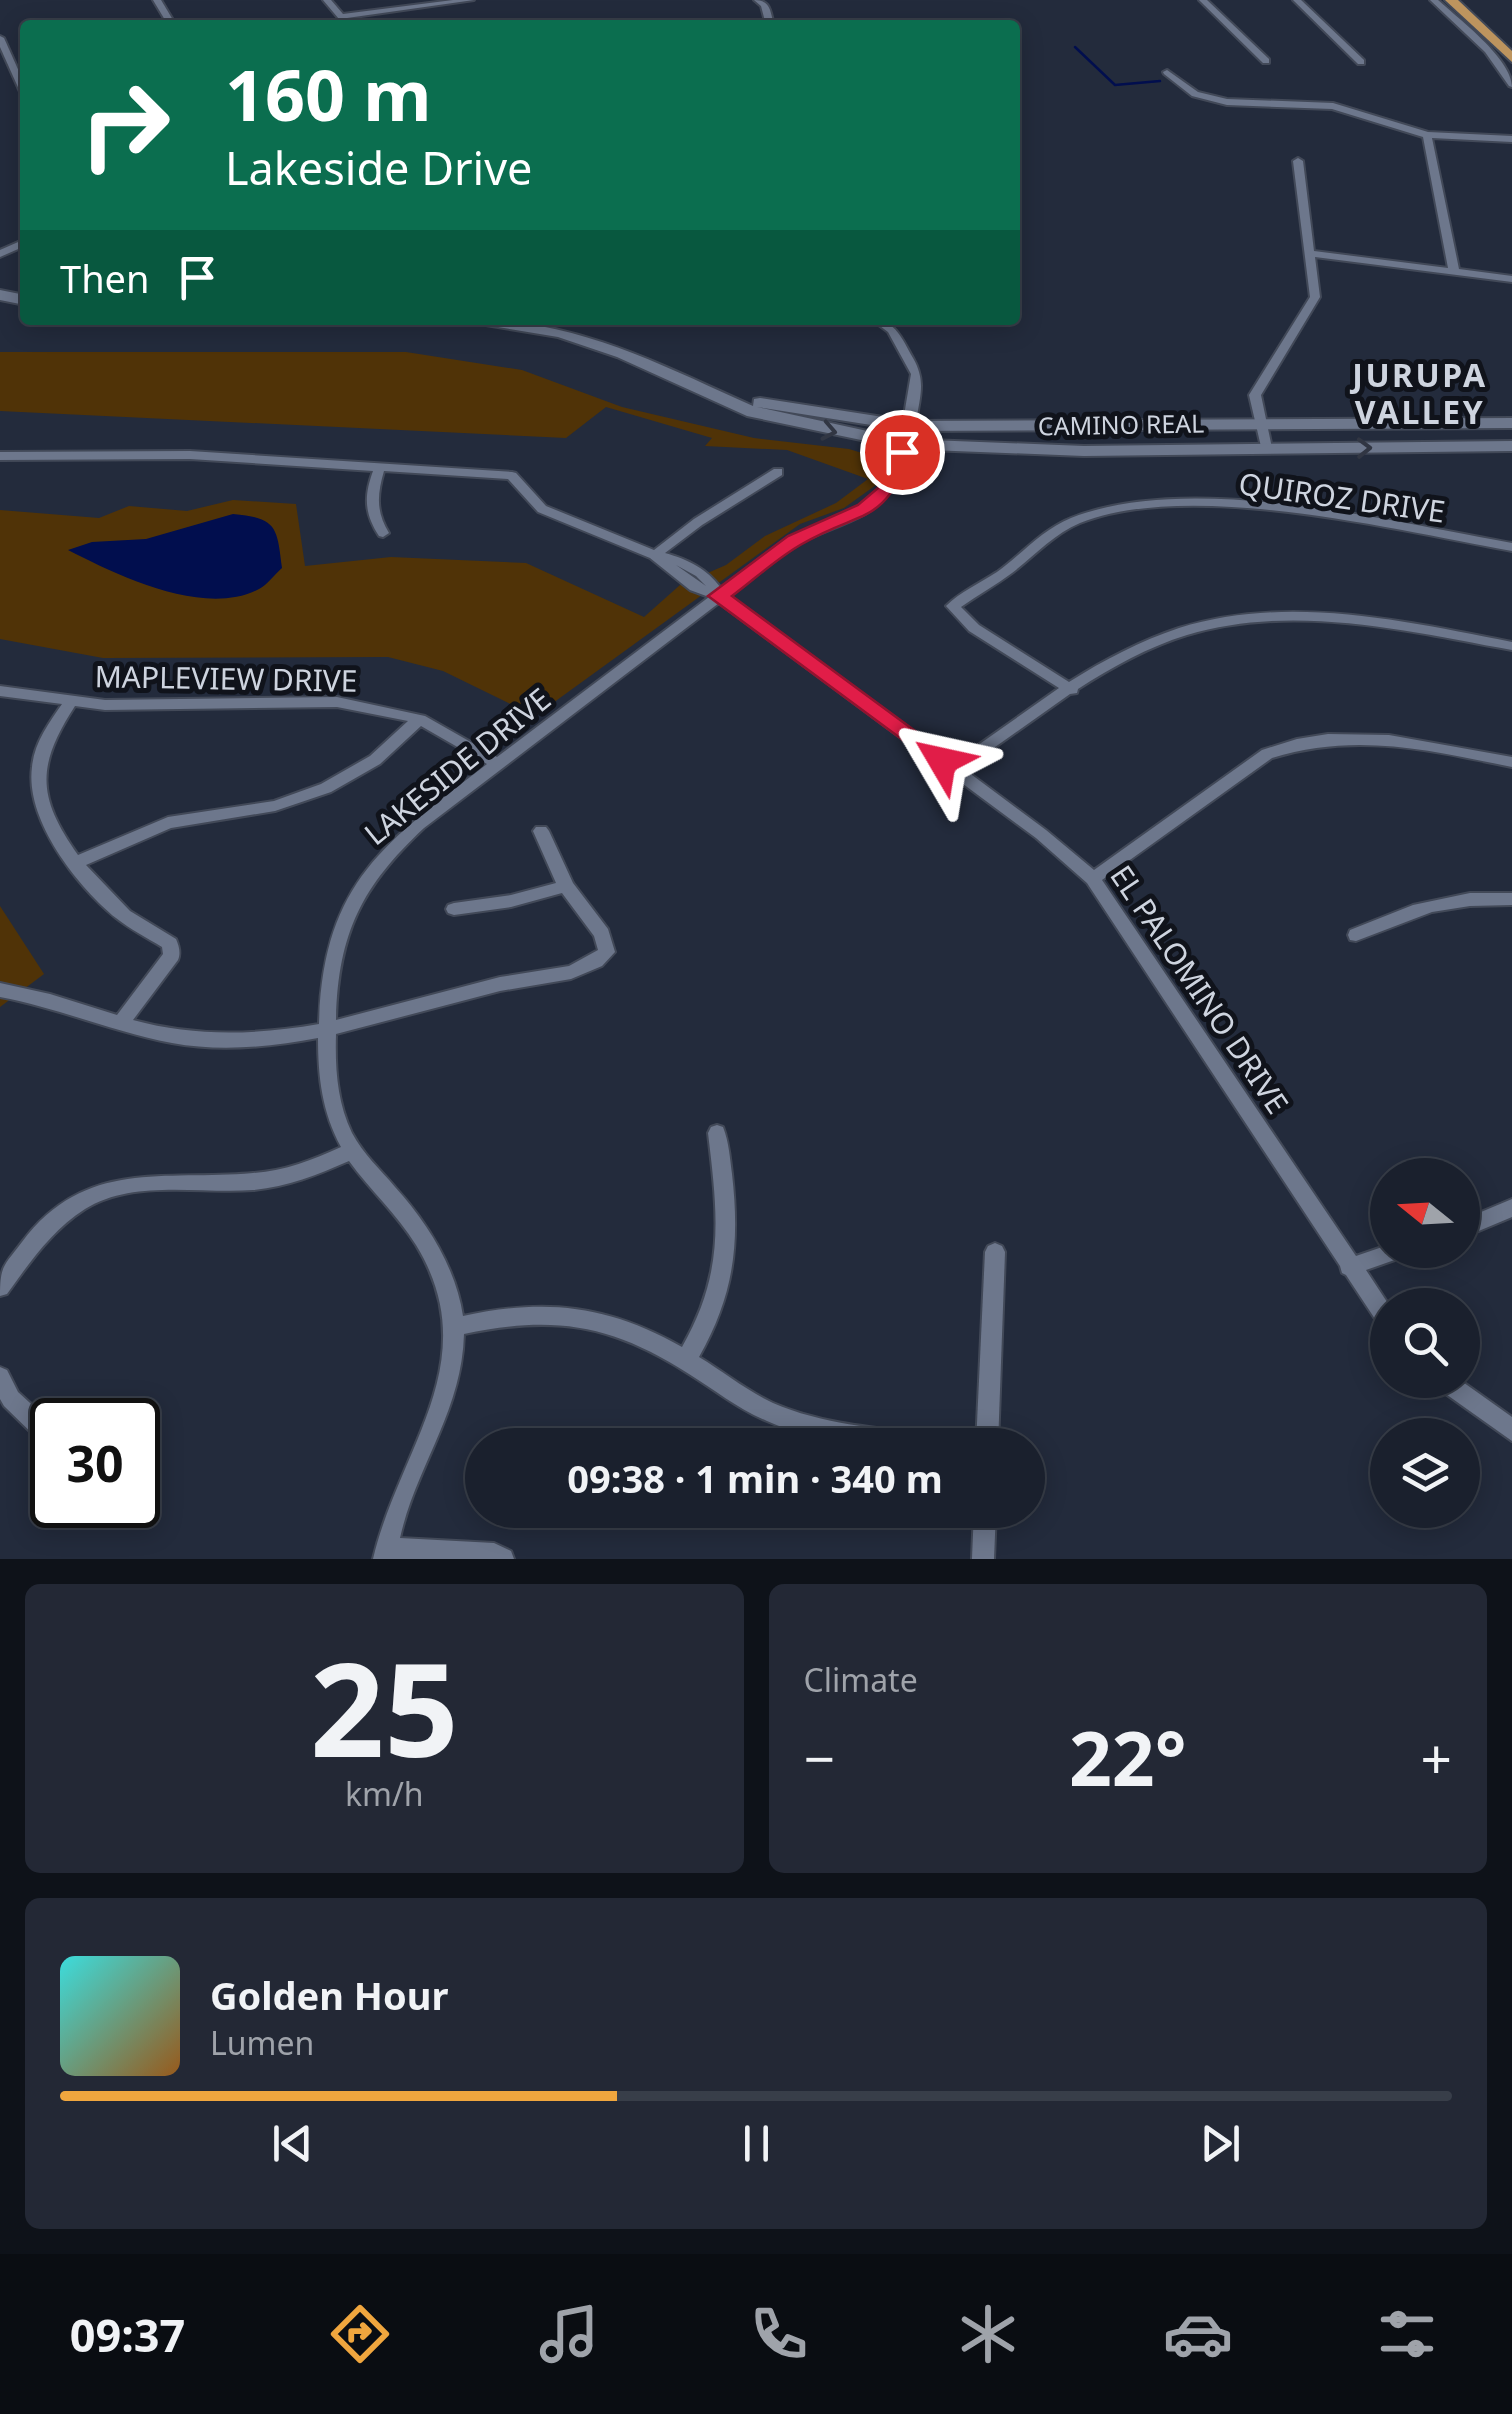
<!DOCTYPE html>
<html lang="en">
<head>
<meta charset="utf-8">
<style>
	body { margin:0; font-family:"Noto Sans",sans-serif; background:#232835; color:#f1f3f6; height:100vh; display:flex; flex-direction:column; font-size:38px; white-space:nowrap }
	* { box-sizing:border-box; margin:0 }
	p { font-size:32px; color:#9fa3aa }
	.icon { flex:none; width:55px; height:55px; fill:none; stroke:currentColor; stroke-width:2; stroke-linecap:round; stroke-linejoin:round }
	.map { position:relative; height:1559px; overflow:hidden }
	.drawer { display:flex; flex-direction:column; gap:25px; padding:25px; background:#0e1219; flex:1 }
	.drawer>* { flex:none }
	.banner { position:absolute; left:20px; top:20px; width:1000px; height:305px; border-radius:10px; box-shadow:0 5px 25px #0003,0 0 0 2px #383e49; background:#0b6e4f; color:#fff; overflow:hidden }
	.needle { width:65px; rotate:288deg }
	.controls { position:absolute; left:1370px; top:1158px; display:grid; gap:20px }
	.controls a { display:grid; place-items:center; width:110px; height:110px; border-radius:50%; background:#1a202d; box-shadow:0 5px 25px #0003,0 0 0 2px #383e49; font-size:50px }
	.speed { position:absolute; left:30px; top:1398px; display:flex; gap:20px; font-size:50px; font-weight:700; text-align:center }
	.speed>* { display:grid; place-content:center; width:130px; height:130px; border-radius:50%; background:#1a202d; box-shadow:0 5px 25px #0003,0 0 0 2px #383e49; line-height:1 }
	.speed .limit { border:5px solid #111; border-radius:15px; background:#fff; color:#111 }
	.pin { position:absolute; display:grid; place-items:center; width:85px; height:85px; color:#fff; margin:-42px; border:5px solid #fff; border-radius:50%; box-shadow:0 2px 10px #0007 }
	.me { position:absolute; width:110px; margin:-55px; rotate:306deg; stroke-linejoin:round; filter:drop-shadow(0 0 8px #0008) }
	.turn { display:flex; align-items:center; gap:35px; height:210px; padding:0 40px; font-size:45px }
	.turn .icon { width:130px; height:130px; stroke-width:2.5 }
	.turn b { display:block; font-size:70px; line-height:85px }
	.then { display:flex; align-items:center; height:95px; padding:0 40px; background:#0003; gap:20px; font-size:38px }
	.big { font-size:75px; font-weight:700; line-height:1.1 }
	.drawer .card { flex:1; display:flex; flex-direction:column; justify-content:center; gap:15px; min-width:0; padding:0 35px; border-radius:15px; background:#232835 }
	.drawer .dial { align-items:center; gap:0 }
	.dial b { font-size:130px; line-height:1 }
	.song { display:flex; align-items:center; gap:30px }
	.cover { width:120px; height:120px; border-radius:15px; background:linear-gradient(135deg,hsl(180 70% 55%),hsl(30 70% 35%)) }
	.played { height:10px; border-radius:5px; background:linear-gradient(90deg,#f0a63e 40%,#383e49 40%) }
	.keys { display:flex; justify-content:space-around; direction:ltr }
	.heat { display:flex; justify-content:space-between; align-items:center; font-size:55px; direction:ltr }
	.drawer .tiles { flex:1; display:grid; gap:25px; grid-template-columns:1fr 1fr }
	.card:last-child { grid-column:span 2 }
	.trip { position:absolute; left:465px; top:1428px; width:580px; height:100px; border-radius:50px; background:#1a202d; box-shadow:0 5px 25px #0003,0 0 0 2px #383e49; font-weight:700; line-height:100px; text-align:center }
	.dock { display:flex; height:160px; justify-content:space-around; align-items:center; background:#0a0d12; color:#9fa3aa }
	.dock .icon { width:70px; height:70px }
	.dock .active { color:#f0a63e }
	.dock b { font-size:45px; color:#f1f3f6 }
	.map>svg:first-child { display:block }
	.green { fill:#503307 }
	.water { fill:#010e4e }
	.lines { fill:none; stroke-linecap:round; stroke-linejoin:round }
	.stream { stroke:#010e4e; stroke-width:2.5 }
	.street-casing { stroke:#424958; stroke-width:4 }
	.secondary-casing { stroke:#424958; stroke-width:4 }
	.primary-casing { stroke:#424958; stroke-width:4 }
	.street { fill:#6d778c; fill-rule:evenodd }
	.secondary { fill:#6d778c; fill-rule:evenodd }
	.primary { fill:#bd945e; fill-rule:evenodd }
	.oneway { stroke:#313643 }
	.route { fill:#e11d48; stroke:#92132f; stroke-width:2.5 }
	.labels { text-anchor:middle; dominant-baseline:central; stroke-width:10; stroke-linejoin:round; paint-order:stroke }
	.far-street-label { font-size:25px; fill:#ced4df; stroke:#10131b }
	.street-label { font-size:30px; fill:#ced4df; stroke:#10131b }
	.far-district-label { font-size:32px; font-weight:bold; letter-spacing:2.5px; fill:#ced4df; stroke:#10131b }
</style>
</head>
<body>
<div class="map">
<svg width="1512" height="1559" viewBox="0 0 1512 1559">
	<rect width="100%" height="100%" fill="#232b3c"/>
	<g class="green">
		<polygon points="0,352 406,352 522,370 622,407 754,438 849,449 875,457 884,466 883,480 844,508 800,524 535,716 443,671 388,657 103,658 0,639 0,510 99,518 129,506 187,511 233,500 296,504 305,566 391,557 526,563 644,617 680,585 726,565 765,536 836,503 868,479 787,450 705,446 712,438 606,407 566,438 0,411"/>
		<polygon points="0,906 44,974 0,1007"/>
	</g>
	<path class="water" d="M233,514c44,4 44,13 49,54 -7,6 -15,17 -23,21 -55,29 -142,-14 -191,-39l24,-8 54,-3z"/>
	<g class="lines">
		<polyline class="stream" points="1075,47 1115,85 1160,81"/>
		<defs>
			<g id="street">
				<polygon points="153,0 161,0 176,25 168,25"/>
				<polygon points="323,0 331,0 343,14 453,0 474,0 347,18 350,25 344,25"/>
				<path d="M754,0c17,0 16,11 20,25h-8l-5,-19z"/>
				<polygon points="1199,0 1207,0 1269,59 1269,63 1263,63"/>
				<polygon points="1293,0 1301,0 1364,60 1364,64 1358,64"/>
				<path d="M1430,0h8c21,19 74,59 74,87l-3,-1 -24,-34z"/>
				<polygon points="0,36 4,38 25,85 25,97 21,94 0,47"/>
				<polygon points="1167,70 1198,92 1227,99 1333,103 1428,132 1512,136 1512,142 1432,138 1459,269 1512,276 1512,282 1315,257 1320,297 1261,395 1272,448 1266,452 1262,451 1249,395 1310,297 1293,161 1298,158 1303,161 1314,251 1448,268 1423,137 1332,109 1227,105 1192,96 1164,74 1163,72"/>
				<polygon points="25,239 25,246 0,257 0,250"/>
				<path d="M872,320c24,0 30,19 41,38 12,21 8,35 4,58 -6,38 -17,77 -52,98 -20,11 -43,18 -63,28 -27,15 -50,36 -74,54l226,166 105,-74 -90,-57 -23,-25c14,-14 34,-23 51,-34 25,-18 46,-43 74,-54 119,-47 317,3 441,25v8c-117,-21 -321,-72 -432,-28 -26,11 -46,33 -68,50 -16,12 -34,22 -51,34l18,18 90,57c35,-22 71,-41 110,-54 108,-34 225,-7 333,14v8c-105,-19 -219,-47 -325,-15 -39,12 -75,32 -109,54l-1,4 -7,1 -106,75 82,61 48,40 168,-120 35,-11 31,-5 61,1 123,22v10c-83,-17 -157,-35 -240,-9l-170,122 254,376 32,-11v5h21l-3,6 -40,14 23,35 -1,25 -7,-2 -35,-53 -4,-2 -2,-7 -253,-383 -51,-45 -317,-235 -295,225c-62,58 -86,105 -88,192l164,-43 69,-11 29,-16 -4,-14 -32,-43 -51,14 -57,8 -6,-2 -2,-4 2,-4 6,-2 57,-8 45,-12 -23,-52 3,-4h10l3,4 24,52 35,46 7,23 -13,14 -31,13 -71,12 -164,43c-1,34 1,68 16,99 11,21 28,36 43,54 32,35 61,81 68,129 83,-18 145,-11 219,31 43,-75 36,-131 26,-214l3,-6 6,-2 6,2c6,15 7,32 9,47 8,70 2,121 -33,183 25,15 48,34 74,46 48,21 103,25 155,31l8,3 3,8c-30,0 -62,3 -92,0 -27,-4 -55,-13 -80,-24 -29,-12 -52,-31 -78,-47 -78,-50 -135,-59 -225,-40 -2,78 -48,132 -64,204l94,5 17,8 3,8h-141c26,-111 114,-198 43,-314 -19,-31 -46,-55 -67,-84 -32,14 -62,26 -96,29 -54,4 -120,-11 -168,19 -34,22 -55,53 -78,85l-7,2c0,-31 4,-30 22,-54 63,-84 142,-61 231,-69 32,-2 59,-13 88,-26 -19,-35 -23,-70 -23,-109 -47,9 -98,14 -146,5 -59,-11 -113,-35 -172,-46v-14l50,11 67,21 46,-61 -1,-7c-15,-9 -32,-18 -46,-29 -39,-32 -91,-98 -84,-151 2,-24 17,-44 30,-63l-62,-8v-10l105,14 232,-3 88,19 72,41 212,-160 -19,-7 -40,-32 -112,-46 -30,-33 -124,-8c-7,24 -8,41 5,62l-6,4 -4,-1c-15,-23 -15,-40 -6,-65l-183,-12 -190,1v-8l190,-1 322,21 4,1 30,33 108,44 40,-31 80,-50h8v6l-80,50 -37,28c24,7 41,15 56,35l61,-45 74,-35 16,-11 11,-13 15,-33 13,-77 -23,-42zM676,565l20,11 10,10zM75,706l30,4 232,-3 71,14 -38,35 -49,28 -47,17 -106,16 -90,38c-41,-58 -42,-89 -3,-149zM421,726l66,38c-103,79 -164,119 -168,260 -63,11 -124,13 -186,-4l45,-60c3,-7 1,-14 -2,-21l-46,-28 -44,-46 85,-37 104,-17 56,-19 49,-28z"/>
				<polygon points="1470,893 1512,893 1512,905 1470,906 1432,912 1356,941 1350,940 1348,935 1350,930 1413,905"/>
				<polygon points="1512,1199 1512,1217 1462,1238 1462,1220"/>
				<polygon points="995,1243 1002,1246 1005,1252 998,1445 976,1445 985,1252 988,1246"/>
				<polygon points="0,1367 7,1370 18,1392 52,1423 52,1447 44,1445 4,1406 0,1399"/>
				<polygon points="1433,1380 1460,1380 1512,1417 1512,1441 1436,1387"/>
				<polygon points="974,1510 996,1510 994,1559 972,1559"/>
			</g>
			<g id="secondary">
				<polygon points="0,290 25,295 25,305 0,300"/>
				<path d="M478,320c99,0 186,46 275,86l1,-7 6,-1 149,23 603,-3v10l-603,3 -152,-24 147,32 180,7 428,-5v10l-428,5 -180,-7 -157,-33 -130,-59 -59,-20 -72,-12z"/>
			</g>
			<polygon id="primary" points="1445,0 1458,0 1512,51 1512,62"/>
		</defs>
		<use href="#street" class="street-casing"/>
		<use href="#secondary" class="secondary-casing"/>
		<use href="#primary" class="primary-casing"/>
		<use href="#street" class="street"/>
		<use href="#secondary" class="secondary"/>
		<use href="#primary" class="primary"/>
	</g>
	<defs><path id="oneway-chevron" d="M-2-3.5L2.5 0L-2 3.5" fill="none" stroke-width="1.6" stroke-linecap="round" stroke-linejoin="round" transform="scale(2.5)"/></defs>
	<g class="oneway">
		<use href="#oneway-chevron" transform="translate(829 431) rotate(11)"/>
		<use href="#oneway-chevron" transform="translate(1364 448) rotate(-1)"/>
	</g>
	<path class="route" d="M902,446l10,6c-31,76 -48,56 -110,92 -25,14 -47,35 -70,52l217,160 4,5 -11,8 -234,-173 80,-60 70,-31 20,-17 15,-36z"/>
	<g class="labels">
		<g class="far-street-label">
			<text transform="translate(1121 424) rotate(-1)">CAMINO REAL</text>
		</g>
		<g class="street-label">
			<text transform="translate(1342 497) rotate(8)">QUIROZ DRIVE</text>
			<text transform="translate(226 678) rotate(1)">MAPLEVIEW DRIVE</text>
			<text transform="translate(457 766) rotate(-39)">LAKESIDE DRIVE</text>
			<text transform="translate(1200 989) rotate(56)">EL PALOMINO DRIVE</text>
		</g>
		<g class="far-district-label">
			<text x="1420" y="374">JURUPA<tspan x="1420" dy="37">VALLEY</tspan></text>
		</g>
	</g>
</svg>
<div class="controls">
<a><svg class="needle" viewBox="-14 -14 28 28"><path d="M0-13l5 13h-10z" fill="#e53935"/><path d="M0 13l5-13h-10z" fill="#9fa3aa"/></svg></a>
<a><svg class="icon" aria-label="search" viewBox="0 0 24 24"><circle cx="10" cy="10" r="6"/><path d="M15 15l6 6"/></svg></a>
<a><svg class="icon" aria-label="layers" viewBox="0 0 24 24"><path d="M12 4l9 5-9 5-9-5zM3 14l9 5 9-5"/></svg></a>
</div>
<div class="speed"><div class="limit">30</div></div>
<div class="pin" style="left:902px;top:452px;background:#d93025"><svg class="icon" aria-label="arrive" viewBox="0 0 24 24"><path d="M6 21V4h12l-3 4 3 4H6"/></svg></div>
<svg class="me" style="left:942px;top:761px" viewBox="-20 -20 40 40"><path d="M0-17L14 15 0 8-14 15z" fill="#e11d48" stroke="#fff" stroke-width="4"/></svg>
<div class="trip">09:38 · 1 min · 340 m</div>
<div class="banner">
<div class="turn"><svg class="icon" aria-label="right" viewBox="0 0 24 24"><path d="M7 20v-9h11M14 6l5 5-5 5"/></svg><div><b>160 m</b>Lakeside Drive</div></div>
<div class="then">Then<svg class="icon" aria-label="arrive" viewBox="0 0 24 24"><path d="M6 21V4h12l-3 4 3 4H6"/></svg></div>
</div>
</div>
<section class="drawer">
<div class="tiles">
<div class="card dial"><b>25</b><p>km/h</p></div>
<div class="card"><p>Climate</p>
<div class="heat"><a>−</a><b class="big">22°</b><a>+</a></div>
</div>
<div class="card">
<div class="song"><i class="cover"></i><div><b>Golden Hour</b><p>Lumen</p></div></div>
<div class="played"></div>
<div class="keys"><svg class="icon" aria-label="previous" viewBox="0 0 24 24"><path d="M18 5L8 12l10 7zM5 5v14"/></svg><svg class="icon" aria-label="pause" viewBox="0 0 24 24"><path d="M8 5v14M16 5v14"/></svg><svg class="icon" aria-label="next" viewBox="0 0 24 24"><path d="M6 5l10 7-10 7zM19 5v14"/></svg></div>
</div>
</div>
</section>
<nav class="dock">
<b>09:37</b>
<svg class="icon active" aria-label="directions" viewBox="0 0 24 24"><path d="M12 3l9 9-9 9-9-9zM9 14v-3h6M13 9l2 2-2 2"/></svg>
<svg class="icon" aria-label="music" viewBox="0 0 24 24"><path d="M9 18V5l10-2v13"/><circle cx="6" cy="18" r="3"/><circle cx="16" cy="16" r="3"/></svg>
<svg class="icon" aria-label="phone" viewBox="0 0 24 24"><path d="M5 4h4l2 5-3 2q2 4 5 5l2-3 5 2v4C11 20 4 13 5 4z"/></svg>
<svg class="icon" aria-label="climate" viewBox="0 0 24 24"><path d="M12 3v18M4 7l16 10M4 17L20 7"/></svg>
<svg class="icon" aria-label="car" viewBox="0 0 24 24"><path d="M5 17H2v-5l4-1 3-4h7l3 4 3 1v5h-3M9 17h6M6 11h13"/><circle cx="7" cy="17" r="2"/><circle cx="17" cy="17" r="2"/></svg>
<svg class="icon" aria-label="filters" viewBox="0 0 24 24"><path d="M4 7h16M4 17h16"/><circle cx="9" cy="7" r="2"/><circle cx="15" cy="17" r="2"/></svg>
</nav>
</body>
</html>
